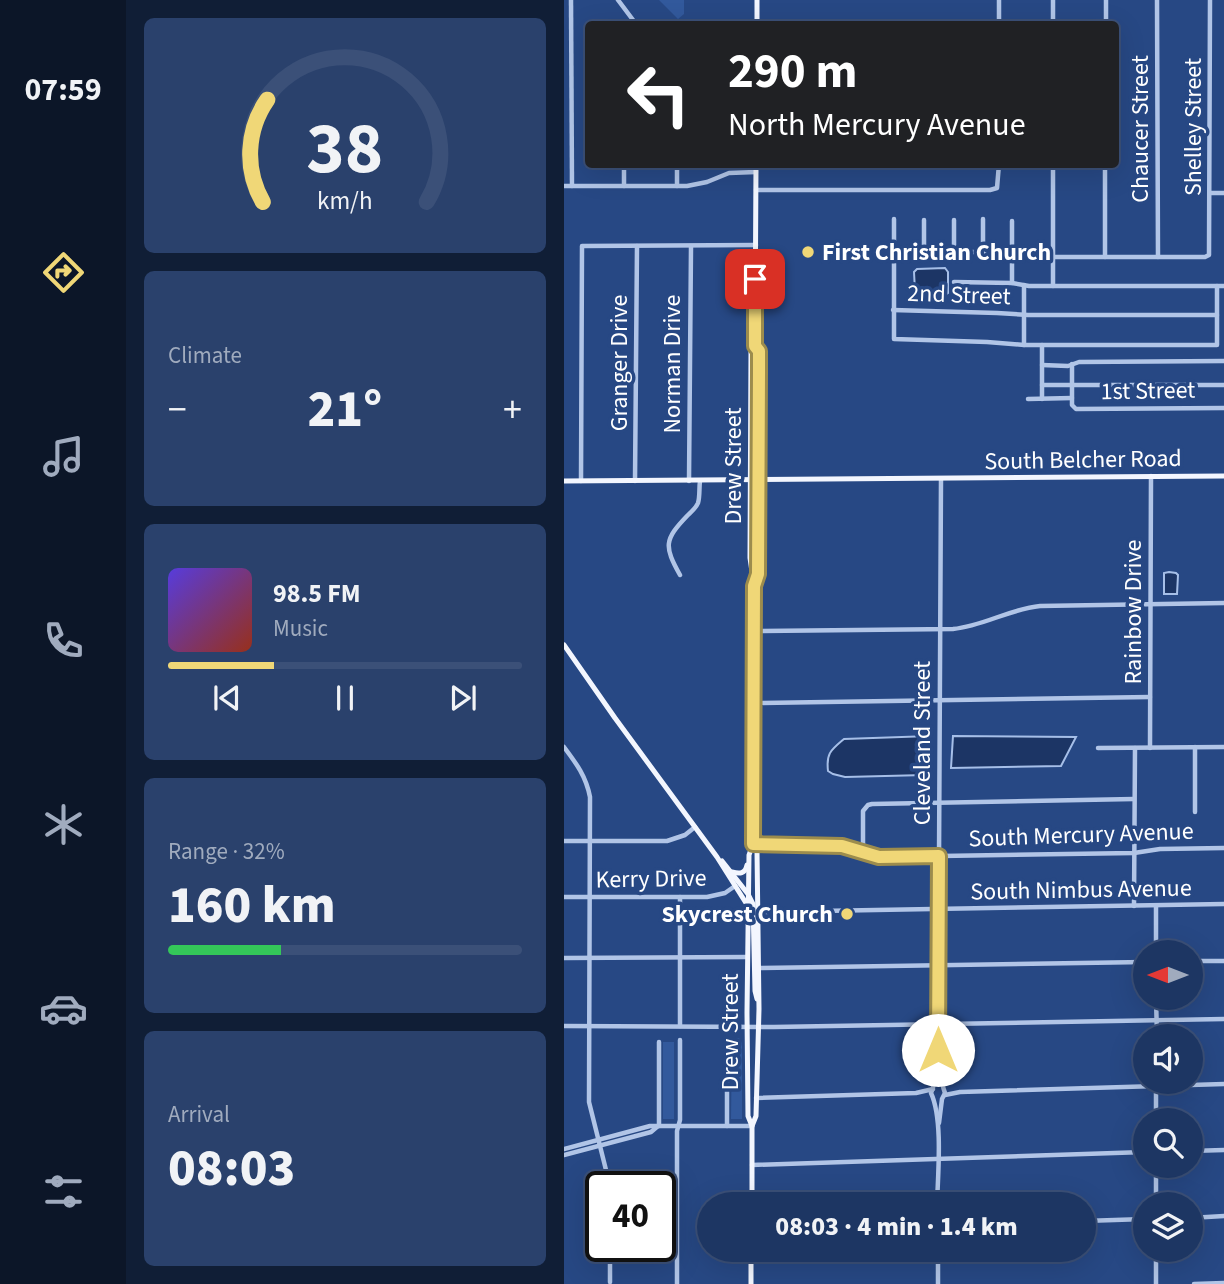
<!DOCTYPE html>
<html lang="en">
<head>
<meta charset="utf-8">
<style>
	body { margin:0; font-family:"Source Sans 3",sans-serif; background:#2a416c; color:#f1f3f6; height:100vh; display:flex; flex-direction:column; font-size:26px; white-space:nowrap }
	* { box-sizing:border-box; margin:0 }
	p { font-size:23px; color:#a0abbe }
	.icon { flex:none; width:38px; height:38px; fill:none; stroke:currentColor; stroke-width:2; stroke-linecap:round; stroke-linejoin:round }
	.map { position:relative; flex:1; overflow:hidden }
	.drawer { display:flex; flex-direction:column; gap:18px; padding:18px; background:#101e36; width:438px }
	.drawer>* { flex:none }
	.top-card { position:absolute; left:21px; top:21px; width:534px; height:147px; border-radius:7px; box-shadow:0 7px 28px #0002,0 0 0 2px #3b5078; background:#202124; color:#fff; overflow:hidden }
	.needle { width:46px; rotate:270deg }
	.tools { position:absolute; left:569px; top:940px; display:grid; gap:14px }
	.tools a { display:grid; place-items:center; width:70px; height:70px; border-radius:50%; background:#1d3663; box-shadow:0 7px 28px #0002,0 0 0 2px #3b5078; font-size:35px }
	.speed { position:absolute; left:21px; top:1171px; display:flex; gap:14px; font-size:35px; font-weight:700; text-align:center }
	.speed>* { display:grid; place-content:center; width:91px; height:91px; border-radius:50%; background:#1d3663; box-shadow:0 7px 28px #0002,0 0 0 2px #3b5078; line-height:1 }
	.speed .limit { border:4px solid #111; border-radius:10px; background:#fff; color:#111 }
	.pin { position:absolute; display:grid; place-items:center; width:60px; height:60px; color:#fff; margin:-30px; border-radius:14px; box-shadow:0 4px 10px #0006 }
	.me { position:absolute; width:77px; margin:-38px; rotate:0deg; stroke-linejoin:round; filter:drop-shadow(0 0 5px #0008) }
	.turn { display:flex; align-items:center; gap:24px; height:147px; padding:0 28px; font-size:32px }
	.turn .icon { width:91px; height:91px; stroke-width:2.5 }
	.turn b { display:block; font-size:49px; line-height:60px }
	.big { font-size:52px; font-weight:800; line-height:1.1 }
	.drawer .widget { flex:1; display:flex; flex-direction:column; justify-content:center; gap:10px; min-width:0; padding:0 24px; border-radius:10px; background:#2a416c }
	.drawer .dial { align-items:center; gap:0 }
	.dial svg { height:182px; overflow:visible; fill:none; stroke:#3b5078; stroke-width:7; stroke-linecap:round; text-anchor:middle }
	.dial text { fill:#f1f3f6; stroke:none }
	.song { display:flex; align-items:center; gap:21px }
	.cover { width:84px; height:84px; border-radius:10px; background:linear-gradient(135deg,hsl(250 70% 55%),hsl(10 70% 35%)) }
	.played { height:7px; border-radius:4px; background:linear-gradient(90deg,#f0d777 30%,#3b5078 30%) }
	.keys { display:flex; justify-content:space-around; direction:ltr }
	.heat { display:flex; justify-content:space-between; align-items:center; font-size:38px; direction:ltr }
	.charge { height:10px; border-radius:5px; background:linear-gradient(90deg,#34c759 32%,#3b5078 0) }
	.trip { position:absolute; left:133px; top:1192px; width:399px; height:70px; border-radius:35px; background:#1d3663; box-shadow:0 7px 28px #0002,0 0 0 2px #3b5078; font-weight:800; line-height:70px; text-align:center }
	main { display:flex; flex:1; min-height:0 }
	.tabs { display:flex; flex-direction:column; width:126px; justify-content:space-around; align-items:center; background:#0c1628; color:#a0abbe }
	.tabs .icon { width:49px; height:49px }
	.tabs .active { color:#f0d777 }
	.tabs b { font-size:32px; color:#f1f3f6 }
	.map>svg:first-child { display:block }
	.green { fill:#32599c }
	.water { fill:#1c3565; stroke:#a6bfe8; stroke-width:2 }
	.lines { fill:none; stroke-linecap:round; stroke-linejoin:round }
	.minor { stroke:#b1c5e7; stroke-width:4.5 }
	.major { stroke:#f3f6fe; stroke-width:5 }
	.route-casing { stroke:#9c8c4d; stroke-width:18 }
	.route { stroke:#f0d777; stroke-width:12 }
	.poi-dot { fill:#f0d777; stroke:#274884; stroke-width:2.5 }
	.labels { text-anchor:middle; dominant-baseline:central; stroke-width:7; stroke-linejoin:round; paint-order:stroke }
	.street-label { font-size:24px; fill:#fff; stroke:#274884 }
	.poi-label { font-size:24px; font-weight:bold; fill:#fff; stroke:#274884; text-anchor:start }
</style>
</head>
<body>
<main>
<nav class="tabs">
<b>07:59</b>
<svg class="icon active" aria-label="directions" viewBox="0 0 24 24"><path d="M12 3l9 9-9 9-9-9zM9 14v-3h6M13 9l2 2-2 2"/></svg>
<svg class="icon" aria-label="music" viewBox="0 0 24 24"><path d="M9 18V5l10-2v13"/><circle cx="6" cy="18" r="3"/><circle cx="16" cy="16" r="3"/></svg>
<svg class="icon" aria-label="phone" viewBox="0 0 24 24"><path d="M5 4h4l2 5-3 2q2 4 5 5l2-3 5 2v4C11 20 4 13 5 4z"/></svg>
<svg class="icon" aria-label="climate" viewBox="0 0 24 24"><path d="M12 3v18M4 7l16 10M4 17L20 7"/></svg>
<svg class="icon" aria-label="car" viewBox="0 0 24 24"><path d="M5 17H2v-5l4-1 3-4h7l3 4 3 1v5h-3M9 17h6M6 11h13"/><circle cx="7" cy="17" r="2"/><circle cx="17" cy="17" r="2"/></svg>
<svg class="icon" aria-label="filters" viewBox="0 0 24 24"><path d="M4 7h16M4 17h16"/><circle cx="9" cy="7" r="2"/><circle cx="15" cy="17" r="2"/></svg>
</nav>
<section class="drawer">
<div class="widget dial"><svg viewBox="0 0 100 80">
<path d="M14 69A42 42 0 1 1 86 69"/>
<path d="M14 69A42 42 0 0 1 16 24" stroke="#f0d777"/>
<text x="50" y="56" font-size="32" font-weight="700">38</text>
<text x="50" y="72" font-size="11">km/h</text>
</svg></div>
<div class="widget"><p>Climate</p>
<div class="heat"><a>−</a><b class="big">21°</b><a>+</a></div>
</div>
<div class="widget">
<div class="song"><i class="cover"></i><div><b>98.5 FM</b><p>Music</p></div></div>
<div class="played"></div>
<div class="keys"><svg class="icon" aria-label="previous" viewBox="0 0 24 24"><path d="M18 5L8 12l10 7zM5 5v14"/></svg><svg class="icon" aria-label="pause" viewBox="0 0 24 24"><path d="M8 5v14M16 5v14"/></svg><svg class="icon" aria-label="next" viewBox="0 0 24 24"><path d="M6 5l10 7-10 7zM19 5v14"/></svg></div>
</div>
<div class="widget"><p>Range · 32%</p><b class="big">160 km</b><div class="charge"></div></div>
<div class="widget"><p>Arrival</p><b class="big">08:03</b></div>
</section>
<div class="map">
<svg width="661" height="1284" viewBox="0 0 661 1284">
	<rect width="100%" height="100%" fill="#274884"/>
	<g class="green">
		<polygon points="95,0 120,0 120,14 114,19"/>
		<polygon points="175,1038 178,1043 178,1119 167,1119 168,1039"/>
		<rect x="99" y="1042" width="11" height="77"/>
	</g>
	<g class="water">
		<polygon points="381,268 384,272 384,293 381,295 354,294 351,291 350,272 353,269"/>
		<polygon points="605,572 612,573 614,575 613,594 600,594 600,573"/>
		<path d="M366,736l-1,32 -1,3 -3,4 -80,2 -12,-3 -5,-3c-2,-18 3,-21 16,-32z"/>
		<polygon points="389,736 512,737 497,766 387,768"/>
	</g>
	<g class="lines">
		<g class="minor">
			<polyline points="7,0 8,186"/>
			<polyline points="54,0 72,24"/>
			<polyline points="435,0 435,24"/>
			<polyline points="489,0 489,24"/>
			<polyline points="593,0 594,257"/>
			<polyline points="542,24 542,0"/>
			<polyline points="0,186 123,186 143,182 165,173 192,172"/>
			<polyline points="60,186 60,164"/>
			<polyline points="113,186 113,164"/>
			<polyline points="192,190 426,190 433,188 435,164"/>
			<polyline points="646,193 661,193"/>
			<polyline points="330,219 330,339 423,342 460,345 653,345 653,286"/>
			<polyline points="390,220 390,252"/>
			<polyline points="330,252 448,252"/>
			<polyline points="360,252 360,220"/>
			<polyline points="419,252 419,219"/>
			<polyline points="489,257 641,257 645,255 646,0"/>
			<polyline points="541,257 541,164"/>
			<polyline points="390,282 448,283 465,286 661,286"/>
			<polyline points="448,283 448,221"/>
			<polyline points="460,285 460,345"/>
			<polyline points="489,286 489,164"/>
			<polyline points="329,310 433,313 464,315 653,315"/>
			<polyline points="508,364 508,405 512,409 661,408"/>
			<polyline points="478,365 504,366 515,362 661,361"/>
			<polyline points="478,385 661,385"/>
			<polyline points="464,399 508,398"/>
			<polyline points="478,399 478,345"/>
			<polyline points="17,481 18,246 192,245"/>
			<polyline points="71,481 73,246"/>
			<polyline points="125,481 127,247"/>
			<path d="M116,575c-16,-29 -16,-35 7,-59 4,-4 9,-8 11,-13 2,-6 1,-15 2,-22"/>
			<path d="M190,631l199,-2c31,-3 56,-20 87,-23l185,-3"/>
			<polyline points="190,703 586,697"/>
			<path d="M0,747c12,16 22,29 26,50l-1,305 21,84"/>
			<polyline points="534,748 661,747"/>
			<polyline points="586,748 587,476"/>
			<polyline points="631,812 631,747"/>
			<polyline points="0,841 103,841 121,835 131,827"/>
			<polyline points="189,844 278,846 315,857 570,853 596,849 661,848"/>
			<polyline points="299,852 299,811 304,805 308,804 570,799"/>
			<polyline points="0,897 143,897 161,893 171,886"/>
			<polyline points="116,897 116,1026"/>
			<polyline points="570,906 571,748"/>
			<polyline points="592,906 592,952"/>
			<polyline points="195,912 661,904"/>
			<polyline points="0,958 183,957"/>
			<polyline points="626,961 661,961"/>
			<polyline points="195,968 581,962"/>
			<polyline points="592,998 593,1036"/>
			<polyline points="0,1026 210,1027 661,1019"/>
			<polyline points="95,1042 95,1126"/>
			<path d="M375,1051c4,14 0,28 6,42l-3,6 -3,24"/>
			<polyline points="381,1095 396,1092 661,1084"/>
			<polyline points="192,1098 352,1093 369,1089"/>
			<polyline points="592,1120 592,1082"/>
			<polyline points="163,1126 163,1039"/>
			<polyline points="0,1149 86,1126 188,1126"/>
			<polyline points="626,1151 661,1150"/>
			<polyline points="0,1155 87,1132 94,1126"/>
			<polyline points="188,1165 581,1152"/>
			<path d="M373,1204c1,-31 6,-85 -6,-111 7,-14 2,-29 7,-43l3,-571"/>
			<polyline points="592,1204 592,1166"/>
			<polyline points="626,1218 661,1216"/>
			<polyline points="520,1221 581,1219"/>
			<polyline points="374,1250 374,1284"/>
			<polyline points="46,1282 46,1246"/>
			<polyline points="113,1284 113,1131 116,1120 116,1040"/>
			<polyline points="592,1284 592,1250"/>
			<polyline points="630,1284 661,1283"/>
		</g>
		<g class="major">
			<polyline points="193,24 193,0"/>
			<polyline points="191,346 195,351 195,372 193,574 191,583"/>
			<polyline points="0,481 661,476"/>
			<polyline points="0,645 51,718 153,857 182,903"/>
			<polyline points="158,861 184,894 189,904 191,991 193,999"/>
			<path d="M168,872c8,2 13,2 15,-7"/>
			<polyline points="188,1126 184,1116 183,1012 185,855 189,844 190,586 186,558 187,351 191,346 192,164"/>
			<polyline points="188,1204 188,1126 192,1116 195,1009 193,851 189,845"/>
			<polyline points="187,1284 187,1250"/>
		</g>
	</g>
	<g class="lines">
		<defs>
			<polyline id="route" points="191,279 191,346 195,351 195,372 194,574 190,586 189,844 278,846 315,857 375,856 374,1050"/>
		</defs>
		<use href="#route" class="route-casing"/>
		<use href="#route" class="route"/>
	</g>
	<g class="poi-dot">
		<circle cx="244" cy="252" r="7"/>
		<circle cx="283" cy="914" r="7"/>
	</g>
	<g class="labels">
		<g class="street-label">
			<text transform="translate(629 127) rotate(-90)">Shelley Street</text>
			<text transform="translate(576 129) rotate(-90)">Chaucer Street</text>
			<text transform="translate(395 295) rotate(2)">2nd Street</text>
			<text transform="translate(55 363) rotate(-90)">Granger Drive</text>
			<text transform="translate(108 364) rotate(-90)">Norman Drive</text>
			<text transform="translate(584 391) rotate(-1)">1st Street</text>
			<text transform="translate(519 460) rotate(-1)">South Belcher Road</text>
			<text transform="translate(169 466) rotate(-90)">Drew Street</text>
			<text transform="translate(569 612) rotate(-90)">Rainbow Drive</text>
			<text transform="translate(358 743) rotate(-90)">Cleveland Street</text>
			<text transform="translate(517 835) rotate(-2)">South Mercury Avenue</text>
			<text transform="translate(87 879) rotate(-1)">Kerry Drive</text>
			<text transform="translate(517 890) rotate(-1)">South Nimbus Avenue</text>
			<text transform="translate(166 1032) rotate(-90)">Drew Street</text>
		</g>
		<g class="poi-label">
			<text x="258" y="252">First Christian Church</text>
			<text x="269" y="914" text-anchor="end">Skycrest Church</text>
		</g>
	</g>
</svg>
<div class="tools">
<a><svg class="needle" viewBox="-14 -14 28 28"><path d="M0-13l5 13h-10z" fill="#e53935"/><path d="M0 13l5-13h-10z" fill="#a0abbe"/></svg></a>
<a><svg class="icon" aria-label="sound" viewBox="0 0 24 24"><path d="M4 9h4l5-4v14l-5-4H4zM17 9q2 3 0 6"/></svg></a>
<a><svg class="icon" aria-label="search" viewBox="0 0 24 24"><circle cx="10" cy="10" r="6"/><path d="M15 15l6 6"/></svg></a>
<a><svg class="icon" aria-label="layers" viewBox="0 0 24 24"><path d="M12 4l9 5-9 5-9-5zM3 14l9 5 9-5"/></svg></a>
</div>
<div class="speed"><div class="limit">40</div></div>
<div class="pin" style="left:191px;top:279px;background:#d93025"><svg class="icon" aria-label="arrive" viewBox="0 0 24 24"><path d="M6 21V4h12l-3 4 3 4H6"/></svg></div>
<svg class="me" style="left:374px;top:1050px" viewBox="-20 -20 40 40"><circle r="19" fill="#fff"/><path d="M0-13L10 11 0 6-10 11z" fill="#f0d777"/></svg>
<div class="trip">08:03 · 4 min · 1.4 km</div>
<div class="top-card">
<div class="turn"><svg class="icon" aria-label="left" viewBox="0 0 24 24"><path d="M17 20v-9H6M10 6l-5 5 5 5"/></svg><div><b>290 m</b>North Mercury Avenue</div></div>
</div>
</div>
</main>
</body>
</html>
